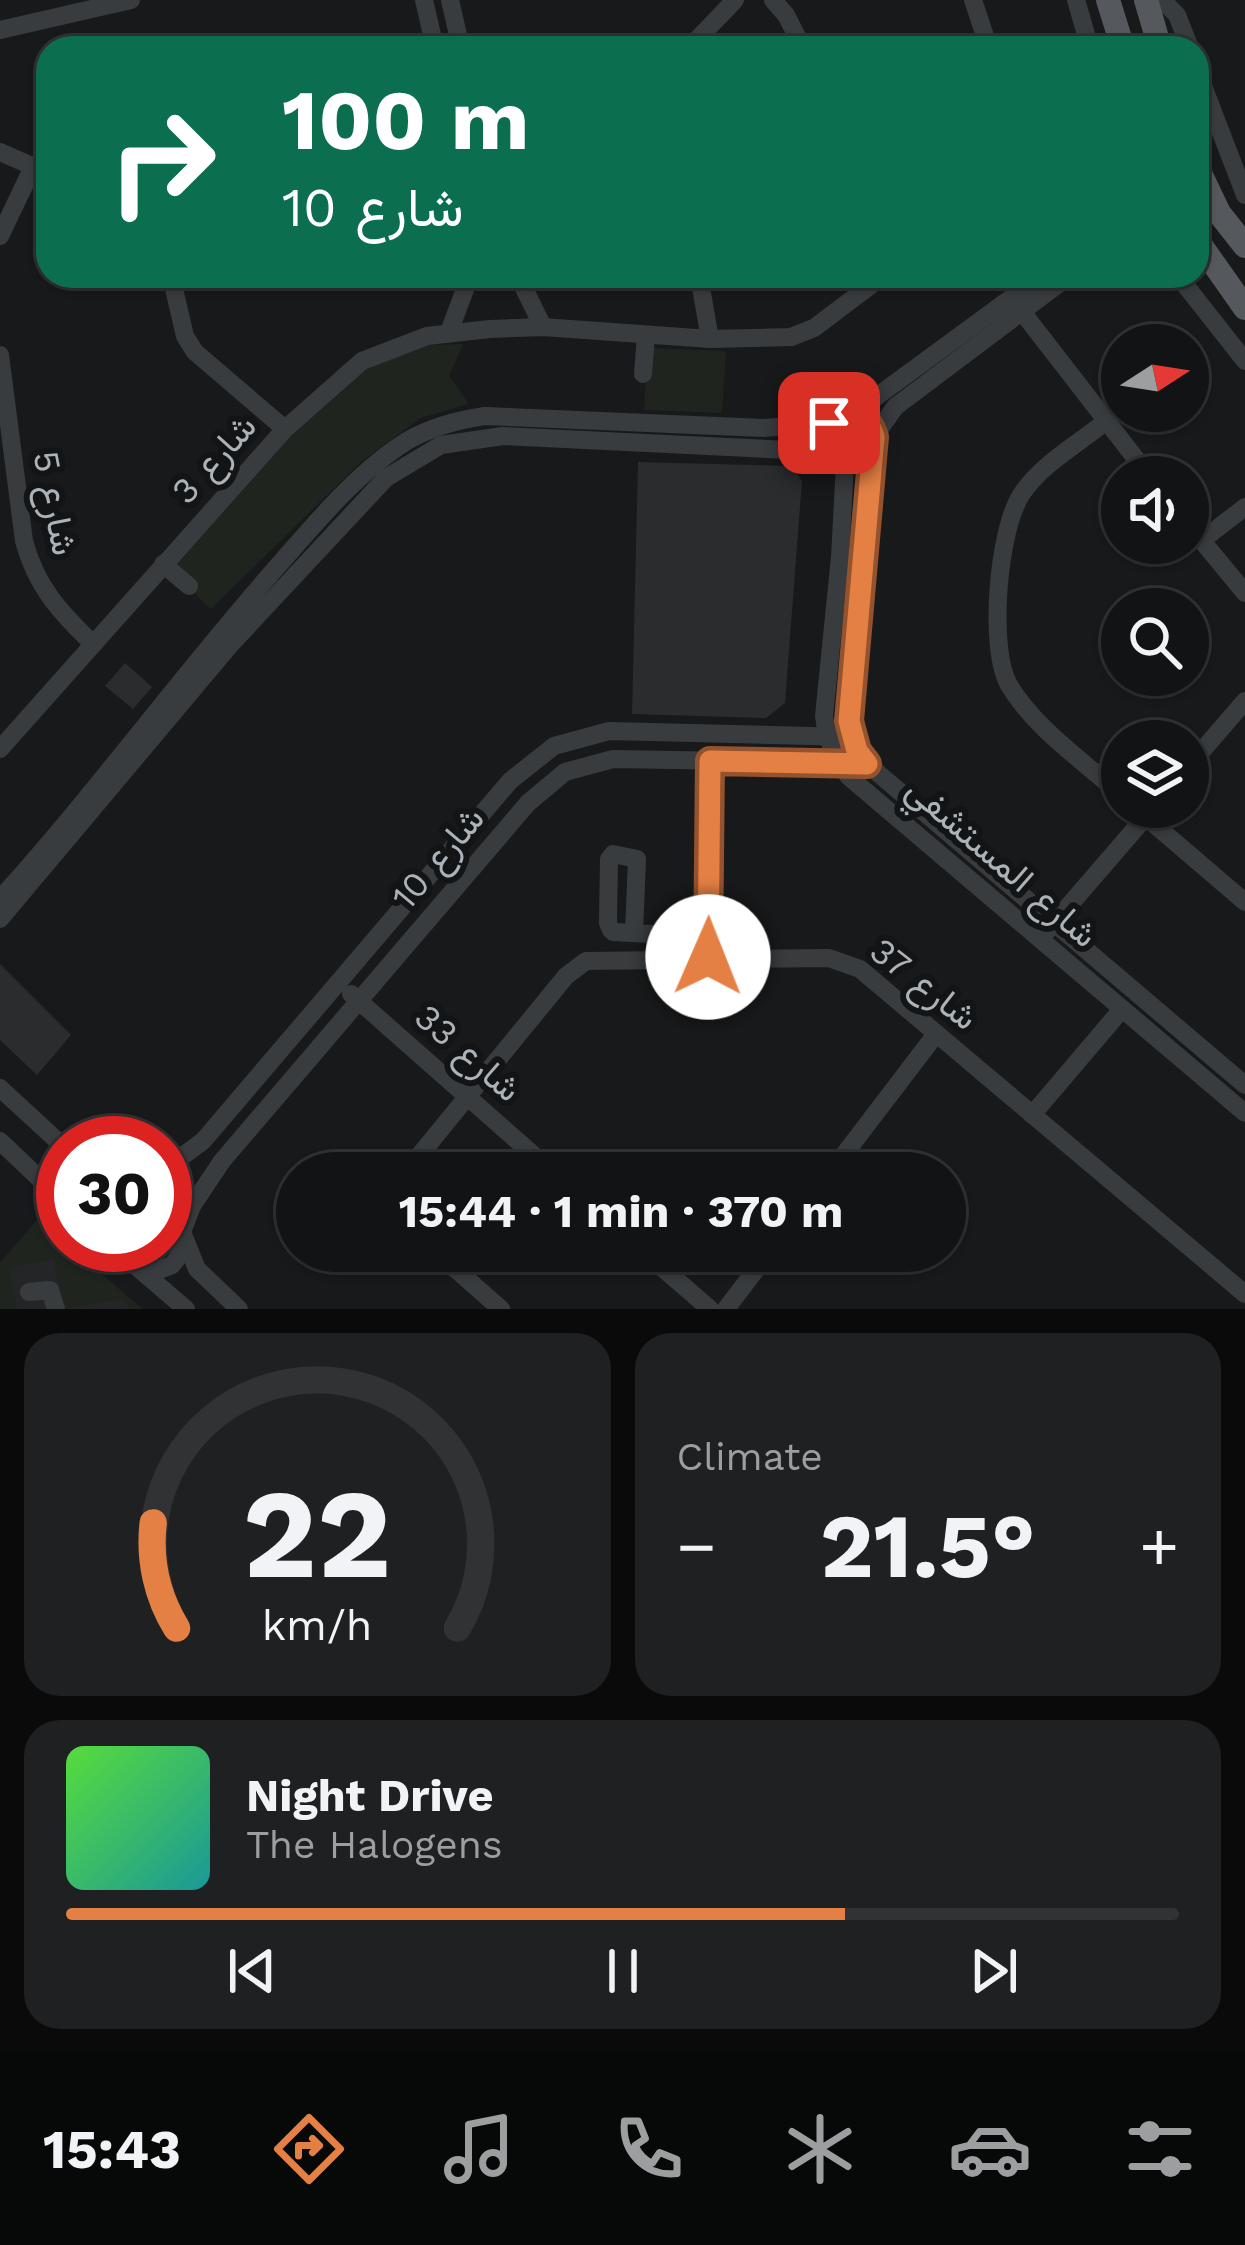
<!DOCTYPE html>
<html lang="en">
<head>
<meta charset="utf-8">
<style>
	body { margin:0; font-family:"Work Sans",Vazirmatn,sans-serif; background:#1f2022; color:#f1f3f6; height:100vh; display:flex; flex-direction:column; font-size:45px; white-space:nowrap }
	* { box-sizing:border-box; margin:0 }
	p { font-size:39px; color:#9c9ea0 }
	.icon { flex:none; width:66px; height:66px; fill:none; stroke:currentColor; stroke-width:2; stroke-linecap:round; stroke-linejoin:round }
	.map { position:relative; height:1309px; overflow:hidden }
	.drawer { display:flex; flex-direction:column; gap:24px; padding:24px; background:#0a0a0b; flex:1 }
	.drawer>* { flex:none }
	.hud { position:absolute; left:36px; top:36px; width:1173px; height:252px; border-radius:36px; box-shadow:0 3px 9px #0004,0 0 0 3px #313234; background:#0b6e4f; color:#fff; overflow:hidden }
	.needle { width:78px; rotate:78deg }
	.controls { position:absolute; left:1101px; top:324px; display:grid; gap:24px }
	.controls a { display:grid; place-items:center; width:108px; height:108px; border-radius:50%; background:#121314; box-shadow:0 3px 9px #0004,0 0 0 3px #313234; font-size:60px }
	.speed { position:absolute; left:36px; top:1116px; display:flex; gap:24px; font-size:60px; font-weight:700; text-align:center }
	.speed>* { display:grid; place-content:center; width:156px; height:156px; border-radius:50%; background:#121314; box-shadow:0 3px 9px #0004,0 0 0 3px #313234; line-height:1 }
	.speed .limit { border:18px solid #d22; background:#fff; color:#111 }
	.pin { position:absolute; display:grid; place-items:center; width:102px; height:102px; color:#fff; margin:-51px; border-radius:24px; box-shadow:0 6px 18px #0006 }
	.me { position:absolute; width:132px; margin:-66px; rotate:1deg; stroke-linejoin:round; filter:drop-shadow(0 0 9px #0008) }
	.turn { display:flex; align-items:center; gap:42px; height:252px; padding:0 48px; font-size:54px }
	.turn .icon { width:156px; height:156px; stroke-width:2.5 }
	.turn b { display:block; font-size:84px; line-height:102px }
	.big { font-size:90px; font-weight:700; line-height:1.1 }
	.drawer .tile { flex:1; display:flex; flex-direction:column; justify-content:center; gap:18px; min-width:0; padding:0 42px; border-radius:36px; background:#1f2022 }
	.drawer .dial { align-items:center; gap:0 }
	.dial svg { height:312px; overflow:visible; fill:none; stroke:#313234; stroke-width:7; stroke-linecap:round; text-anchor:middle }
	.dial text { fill:#f1f3f6; stroke:none }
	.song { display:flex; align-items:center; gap:36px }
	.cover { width:144px; height:144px; border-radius:18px; background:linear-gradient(135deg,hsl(110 70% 55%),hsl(180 70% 35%)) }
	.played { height:12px; border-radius:6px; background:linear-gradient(90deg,#e58045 70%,#313234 70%) }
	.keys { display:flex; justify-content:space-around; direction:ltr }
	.heat { display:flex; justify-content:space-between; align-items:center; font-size:66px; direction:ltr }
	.drawer .tiles { flex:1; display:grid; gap:24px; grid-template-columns:1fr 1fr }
	.tile:last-child { grid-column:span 2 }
	.trip { position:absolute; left:276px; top:1152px; width:690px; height:120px; border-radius:60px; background:#121314; box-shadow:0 3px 9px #0004,0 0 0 3px #313234; font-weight:700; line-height:120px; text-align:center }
	.dock { display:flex; height:192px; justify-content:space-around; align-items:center; background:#070808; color:#9c9ea0 }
	.dock .icon { width:84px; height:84px }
	.dock .active { color:#e58045 }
	.dock b { font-size:54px; color:#f1f3f6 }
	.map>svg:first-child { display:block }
	.built { fill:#242527 }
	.green { fill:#1f251e }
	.building { fill:#2b2c2e }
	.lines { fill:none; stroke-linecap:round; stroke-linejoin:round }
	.minor { stroke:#393c3f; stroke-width:18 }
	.major { stroke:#55595d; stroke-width:24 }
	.route-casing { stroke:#95532d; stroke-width:30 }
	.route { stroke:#e58045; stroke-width:21 }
	.labels { text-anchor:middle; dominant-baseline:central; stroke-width:12; stroke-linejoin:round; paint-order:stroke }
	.street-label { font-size:36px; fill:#abb3b9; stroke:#131415 }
</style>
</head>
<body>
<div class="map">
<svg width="1245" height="1309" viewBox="0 0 1245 1309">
	<rect width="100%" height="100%" fill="#18191a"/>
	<polygon class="built" points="38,1219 63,1245 68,1245 142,1309 0,1309 0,1263"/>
	<g class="green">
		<polygon points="463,344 449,376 469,404 421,418 362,461 211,609 163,564 285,429 393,346"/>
		<polygon points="652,348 726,351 722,413 644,410 648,350"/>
		<polygon points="38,1219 63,1245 68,1245 142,1309 130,1309 120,1299 64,1309 53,1259 9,1268 17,1309 0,1309 0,1263"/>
	</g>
	<g class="building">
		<polygon points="638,462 792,466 802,481 785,703 766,718 632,714"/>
		<polygon points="125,663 152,687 133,709 105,686"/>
		<polygon points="0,964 71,1035 37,1075 0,1040"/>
	</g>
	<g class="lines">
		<g class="minor">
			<polyline points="424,0 435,48"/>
			<polyline points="450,0 461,48"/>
			<polyline points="773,0 786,15 803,48"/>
			<polyline points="973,0 989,48"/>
			<polyline points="1076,0 1090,48"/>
			<polyline points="1162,0 1177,15 1190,48"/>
			<polyline points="0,30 131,0"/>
			<polyline points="689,48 735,0"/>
			<polyline points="1197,70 1245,195"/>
			<polyline points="0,152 48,173"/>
			<polyline points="0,236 33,167"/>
			<polyline points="171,276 185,336 195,352 285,429"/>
			<polyline points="518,276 543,327"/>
			<polyline points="699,276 710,339"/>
			<polyline points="1178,276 1245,361"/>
			<polyline points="1023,313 1150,477"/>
			<polyline points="449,332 470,276"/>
			<path d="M0,355l24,186c12,45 35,70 67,101"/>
			<polyline points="643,374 646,336"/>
			<polyline points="853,414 1041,276"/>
			<path d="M1105,422c-27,22 -65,43 -84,73 -23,36 -33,153 -12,190 26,44 76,77 113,111"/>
			<polyline points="874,437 895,407 1069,276"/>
			<polyline points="871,452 849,721 857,751 879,774 1245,1085"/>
			<path d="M845,464l-5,93 -16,159c3,24 10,41 25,61l396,336"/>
			<polyline points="1188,524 1245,593"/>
			<polyline points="1201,541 1245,507"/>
			<polyline points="163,564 189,586"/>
			<polyline points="0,749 285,429 362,361 427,336 490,329 543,327 710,339 791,337 814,328 883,276"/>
			<polyline points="1188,767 1245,701"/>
			<polyline points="1134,807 1245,902"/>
			<path d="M0,899c96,-106 181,-223 276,-331 38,-43 81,-96 131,-127 24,-14 50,-21 78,-25l279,12 65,-5"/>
			<path d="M0,919l231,-275 155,-166 55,-33 62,-9 286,14 40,5 22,9 20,-12c7,-18 0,-32 -18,-38l-19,4 -10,17 5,20"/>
			<polyline points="1047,931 1154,807"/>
			<polyline points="634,933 637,859 613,854 609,859 608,923 611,930 613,932 708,937"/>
			<polyline points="708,948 710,761"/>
			<polyline points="351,994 554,1173"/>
			<polyline points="0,1088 63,1146"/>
			<polyline points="1032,1115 1122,1009"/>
			<polyline points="0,1141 63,1201"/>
			<polyline points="165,1169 203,1141 510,781 554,746 609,731 851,737"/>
			<polyline points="405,1173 566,976 586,961 829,958 860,969 1245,1294"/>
			<polyline points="830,1173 936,1034"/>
			<polyline points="165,1201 176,1217 197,1269 239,1309"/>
			<polyline points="111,1245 186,1309"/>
			<polyline points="435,1251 501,1309"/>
			<polyline points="643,1251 710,1309"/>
			<polyline points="146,1275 172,1265 179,1256 182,1232 192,1206 222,1161 528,803 565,772 613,759 867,763"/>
			<polyline points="29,1292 50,1290 56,1309"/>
			<polyline points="726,1309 770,1251"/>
		</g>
		<g class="major">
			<polyline points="1108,0 1123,48"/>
			<polyline points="1146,0 1160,48"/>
			<polyline points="1197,167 1219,213 1245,246"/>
			<polyline points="1197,240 1245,308"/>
		</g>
	</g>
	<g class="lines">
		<defs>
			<path id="route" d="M708,957l2,-196 157,3 -10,-13 -8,-30 25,-284c-6,-23 -27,-30 -45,-14"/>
		</defs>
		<use href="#route" class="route-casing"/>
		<use href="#route" class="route"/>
	</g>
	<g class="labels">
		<g class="street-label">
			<text transform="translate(214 459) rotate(-48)">شارع 3</text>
			<text transform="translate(55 503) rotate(79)">شارع 5</text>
			<text transform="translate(438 858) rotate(-50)">شارع 10</text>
			<text transform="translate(1002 862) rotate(41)">شارع المستشفي</text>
			<text transform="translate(924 984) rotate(38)">شارع 37</text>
			<text transform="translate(468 1053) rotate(41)">شارع 33</text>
		</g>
	</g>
</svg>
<div class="controls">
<a><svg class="needle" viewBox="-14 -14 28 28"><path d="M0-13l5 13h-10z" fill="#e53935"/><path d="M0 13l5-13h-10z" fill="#9c9ea0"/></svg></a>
<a><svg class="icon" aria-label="sound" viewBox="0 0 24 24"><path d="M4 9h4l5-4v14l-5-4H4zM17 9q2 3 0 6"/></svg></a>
<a><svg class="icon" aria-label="search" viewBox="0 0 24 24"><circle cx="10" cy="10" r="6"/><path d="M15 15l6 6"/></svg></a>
<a><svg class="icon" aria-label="layers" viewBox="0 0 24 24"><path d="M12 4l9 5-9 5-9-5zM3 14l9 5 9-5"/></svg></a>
</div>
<div class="speed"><div class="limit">30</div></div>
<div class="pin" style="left:829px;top:423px;background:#d93025"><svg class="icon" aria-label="arrive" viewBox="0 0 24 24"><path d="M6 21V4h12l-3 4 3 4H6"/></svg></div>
<svg class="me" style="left:708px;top:957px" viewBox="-20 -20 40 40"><circle r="19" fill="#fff"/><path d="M0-13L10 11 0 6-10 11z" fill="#e58045"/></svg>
<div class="trip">15:44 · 1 min · 370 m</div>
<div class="hud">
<div class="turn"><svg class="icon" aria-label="right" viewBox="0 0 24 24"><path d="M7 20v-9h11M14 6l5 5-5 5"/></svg><div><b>100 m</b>شارع 10</div></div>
</div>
</div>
<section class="drawer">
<div class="tiles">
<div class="tile dial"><svg viewBox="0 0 100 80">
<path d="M14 69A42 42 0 1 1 86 69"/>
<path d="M14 69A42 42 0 0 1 8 42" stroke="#e58045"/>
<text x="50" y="56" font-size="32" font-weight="700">22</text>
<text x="50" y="72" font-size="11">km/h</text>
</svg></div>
<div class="tile"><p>Climate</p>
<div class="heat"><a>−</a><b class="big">21.5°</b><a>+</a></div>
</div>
<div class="tile">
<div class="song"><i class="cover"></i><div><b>Night Drive</b><p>The Halogens</p></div></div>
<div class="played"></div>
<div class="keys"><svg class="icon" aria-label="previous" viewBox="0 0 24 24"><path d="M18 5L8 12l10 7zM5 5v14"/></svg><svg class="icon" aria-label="pause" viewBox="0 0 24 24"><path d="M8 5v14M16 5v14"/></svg><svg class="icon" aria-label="next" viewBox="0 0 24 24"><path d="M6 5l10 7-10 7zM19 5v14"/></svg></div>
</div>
</div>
</section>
<nav class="dock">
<b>15:43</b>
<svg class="icon active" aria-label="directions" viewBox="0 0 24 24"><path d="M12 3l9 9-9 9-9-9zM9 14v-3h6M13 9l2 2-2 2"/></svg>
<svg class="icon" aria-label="music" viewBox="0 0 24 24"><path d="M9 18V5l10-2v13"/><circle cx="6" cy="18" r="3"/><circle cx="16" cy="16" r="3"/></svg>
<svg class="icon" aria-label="phone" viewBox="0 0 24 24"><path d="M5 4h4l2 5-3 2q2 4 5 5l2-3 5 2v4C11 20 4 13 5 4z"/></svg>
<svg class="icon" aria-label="climate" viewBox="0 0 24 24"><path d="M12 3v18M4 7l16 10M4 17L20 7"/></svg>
<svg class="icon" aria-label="car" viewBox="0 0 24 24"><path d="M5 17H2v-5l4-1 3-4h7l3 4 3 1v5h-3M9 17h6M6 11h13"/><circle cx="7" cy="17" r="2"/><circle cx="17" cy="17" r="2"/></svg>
<svg class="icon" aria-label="filters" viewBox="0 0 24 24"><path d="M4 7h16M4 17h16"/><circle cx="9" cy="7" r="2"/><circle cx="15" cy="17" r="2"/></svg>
</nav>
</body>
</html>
